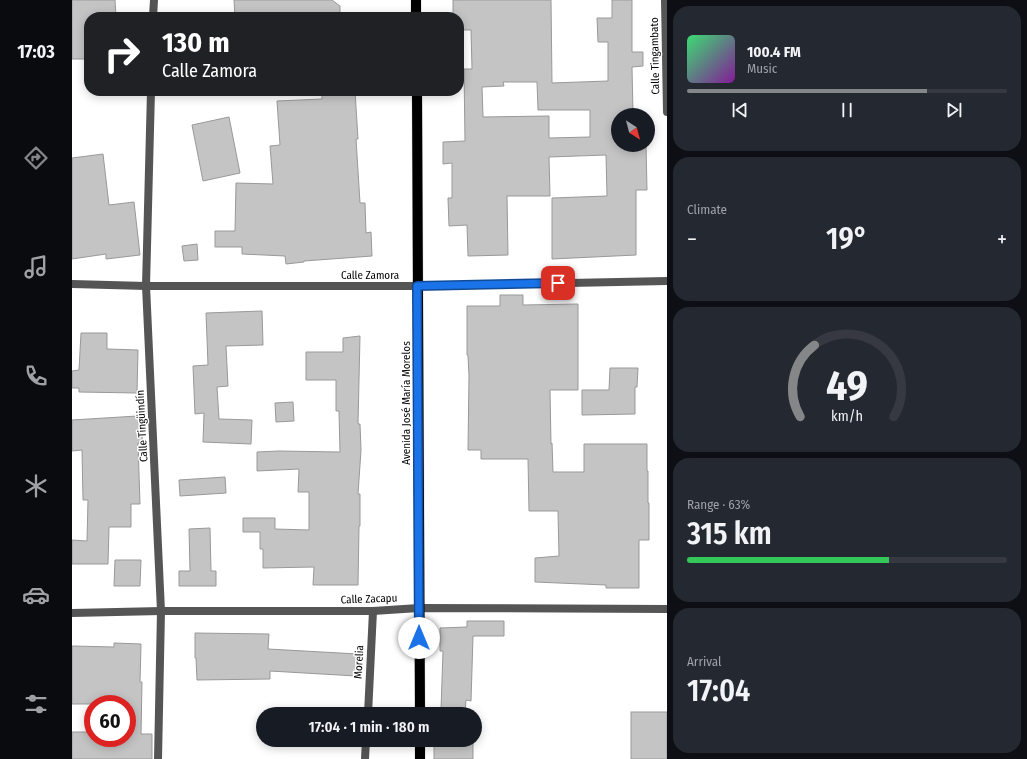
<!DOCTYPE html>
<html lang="en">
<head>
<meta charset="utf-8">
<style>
	body { margin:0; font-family:"Fira Sans Condensed",sans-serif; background:#242831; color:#f1f3f6; height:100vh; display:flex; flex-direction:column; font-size:15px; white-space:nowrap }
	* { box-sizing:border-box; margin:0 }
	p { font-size:13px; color:#9ea1a6 }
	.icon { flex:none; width:22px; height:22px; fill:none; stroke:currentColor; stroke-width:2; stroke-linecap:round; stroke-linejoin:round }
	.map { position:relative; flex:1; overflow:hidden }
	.side { display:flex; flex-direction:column; gap:6px; padding:6px; background:#0d0f14; width:360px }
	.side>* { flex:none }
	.banner { position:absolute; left:12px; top:12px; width:380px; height:84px; border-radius:16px; box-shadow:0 2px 10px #0003; background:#202124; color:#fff; overflow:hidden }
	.needle { width:26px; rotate:144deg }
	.buttons { position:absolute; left:539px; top:108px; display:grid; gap:8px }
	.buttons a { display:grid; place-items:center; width:44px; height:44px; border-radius:50%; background:#171b24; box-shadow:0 2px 10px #0003; font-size:20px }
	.speed { position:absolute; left:12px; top:695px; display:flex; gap:8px; font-size:20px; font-weight:700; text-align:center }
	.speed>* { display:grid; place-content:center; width:52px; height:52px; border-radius:50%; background:#171b24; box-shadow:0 2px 10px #0003; line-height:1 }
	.speed .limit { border:6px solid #d22; background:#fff; color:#111 }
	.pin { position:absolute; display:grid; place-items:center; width:34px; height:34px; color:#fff; margin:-17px; border-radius:8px; box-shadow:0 2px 6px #0006 }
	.me { position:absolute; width:44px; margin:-22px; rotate:0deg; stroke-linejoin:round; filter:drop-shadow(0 0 3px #0008) }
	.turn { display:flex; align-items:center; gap:14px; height:84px; padding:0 12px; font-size:18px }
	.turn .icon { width:52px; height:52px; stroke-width:2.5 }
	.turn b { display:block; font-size:28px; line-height:34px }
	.big { font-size:30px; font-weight:600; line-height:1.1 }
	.side .card { flex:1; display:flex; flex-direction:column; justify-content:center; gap:6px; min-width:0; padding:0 14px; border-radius:16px; background:#242831 }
	.side .dial { align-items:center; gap:0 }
	.dial svg { height:104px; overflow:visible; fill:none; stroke:#363941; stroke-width:7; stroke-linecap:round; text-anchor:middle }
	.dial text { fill:#f1f3f6; stroke:none }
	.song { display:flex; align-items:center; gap:12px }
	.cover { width:48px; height:48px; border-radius:6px; background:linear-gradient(135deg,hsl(140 70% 55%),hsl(290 70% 35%)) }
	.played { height:4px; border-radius:2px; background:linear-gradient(90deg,#858687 75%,#363941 75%) }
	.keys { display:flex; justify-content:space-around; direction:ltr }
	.heat { display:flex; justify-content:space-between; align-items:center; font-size:22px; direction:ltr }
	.charge { height:6px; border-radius:3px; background:linear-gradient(90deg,#34c759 63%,#363941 0) }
	.trip { position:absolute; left:184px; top:707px; width:226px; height:40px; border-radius:20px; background:#171b24; box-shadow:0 2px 10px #0003; font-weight:600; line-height:40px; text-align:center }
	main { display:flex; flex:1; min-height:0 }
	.dock { display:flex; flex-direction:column; width:72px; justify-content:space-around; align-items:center; background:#090b0e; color:#9ea1a6 }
	.dock .icon { width:28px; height:28px }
	.dock .current { color:#858687 }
	.dock b { font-size:18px; color:#f1f3f6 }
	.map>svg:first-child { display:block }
	.building { fill:#c4c4c4; stroke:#999; fill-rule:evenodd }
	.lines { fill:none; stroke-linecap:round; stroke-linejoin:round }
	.primary-casing { stroke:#dbdbdb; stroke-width:11 }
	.minor { stroke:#555; stroke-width:8 }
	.primary { stroke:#000; stroke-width:10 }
	.route-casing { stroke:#114b97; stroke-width:10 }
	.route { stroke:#1a73e8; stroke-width:7 }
	.labels { text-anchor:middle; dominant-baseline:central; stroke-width:3; stroke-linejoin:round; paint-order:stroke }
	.street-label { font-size:11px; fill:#000; stroke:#fff }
</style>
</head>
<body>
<main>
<nav class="dock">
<b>17:03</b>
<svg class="icon current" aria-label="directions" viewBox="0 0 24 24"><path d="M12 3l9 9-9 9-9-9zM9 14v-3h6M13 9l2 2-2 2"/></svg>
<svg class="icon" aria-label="music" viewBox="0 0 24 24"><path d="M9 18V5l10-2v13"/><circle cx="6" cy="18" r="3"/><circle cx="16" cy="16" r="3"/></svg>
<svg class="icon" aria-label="phone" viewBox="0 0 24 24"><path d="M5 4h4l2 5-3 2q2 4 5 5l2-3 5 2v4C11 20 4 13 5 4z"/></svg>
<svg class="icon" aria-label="climate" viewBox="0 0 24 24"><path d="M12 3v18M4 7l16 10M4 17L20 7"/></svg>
<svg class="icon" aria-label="car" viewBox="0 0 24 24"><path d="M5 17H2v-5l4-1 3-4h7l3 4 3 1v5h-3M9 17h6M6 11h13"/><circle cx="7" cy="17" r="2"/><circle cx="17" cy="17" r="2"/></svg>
<svg class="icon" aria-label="filters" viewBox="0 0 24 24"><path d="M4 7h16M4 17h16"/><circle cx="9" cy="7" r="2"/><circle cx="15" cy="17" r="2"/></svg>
</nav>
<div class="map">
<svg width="595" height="759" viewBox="0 0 595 759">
	<rect width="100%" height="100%" fill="#fff"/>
	<g class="building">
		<polygon points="0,0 43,0 44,17 17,17 17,59 0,59"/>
		<polygon points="162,0 260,0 268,6 268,17 163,17"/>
		<path d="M381,0h98l1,83 56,-2v-39h-10l-1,-24h15v-18h20v52h11v14l-11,1 1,48h-15v30h28l1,45h-11v65l-84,4v-61l55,-2 -1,-41 -57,2 1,39h-43l1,59 -40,1 -1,-31 -18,1 -1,-28h4v-35l-9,1v-22l22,-1 -1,-72h8l-1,-39h-12v-13h-6zM431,82h34l1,28h52v27l-41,1v-22l-66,1 -1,-30 22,-1z"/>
		<polygon points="250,91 283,91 286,139 284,139 288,203 293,203 294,233 299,232 300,256 232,261 232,262 214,264 213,256 170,254 170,247 143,247 143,231 163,231 164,183 201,184 198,146 208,145 205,101 250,99"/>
		<polygon points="157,117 168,173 131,181 120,125"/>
		<polygon points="31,154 37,205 62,202 68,255 34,259 34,254 0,259 0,158"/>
		<polygon points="125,244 126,260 112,261 110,246"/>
		<polygon points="428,295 451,295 451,305 506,304 506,390 478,390 479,444 480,443 481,472 512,472 512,444 575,444 575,471 576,471 576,503 577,503 577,540 567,540 567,588 534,588 534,585 463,582 463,558 487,556 486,511 457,511 456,459 409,459 409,450 396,450 397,376 396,356 395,355 395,306 428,306"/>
		<polygon points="190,311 191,345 154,346 156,386 145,387 147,419 180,420 179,444 131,442 132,413 123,414 121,366 136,365 134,313"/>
		<polygon points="9,333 35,333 35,349 66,350 65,393 7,392 7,388 0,388 0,371 7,370"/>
		<polygon points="288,336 286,424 288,424 289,450 286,494 288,494 288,526 287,526 286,585 241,585 242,567 191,568 191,549 188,549 188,532 171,532 171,518 203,518 203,529 237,530 237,492 226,492 227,469 185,471 185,452 206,451 268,452 267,411 264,411 264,380 234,380 234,352 271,352 271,338"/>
		<polygon points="538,368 566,368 565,387 563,387 563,414 510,415 510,390 537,390"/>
		<polygon points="221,402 222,421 204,422 203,403"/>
		<polygon points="65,416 65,419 71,419 70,443 66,443 68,504 59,504 59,527 37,527 36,564 0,564 0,540 15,541 16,500 11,500 10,450 0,451 0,420"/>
		<polygon points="153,477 154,493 108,496 107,480"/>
		<polygon points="138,528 139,571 144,571 144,586 107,586 107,571 118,571 117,529"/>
		<polygon points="43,560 69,560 68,586 42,586"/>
		<polygon points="395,621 432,621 432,636 401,636 399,701 394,700 393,712 369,710 371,651 368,651 368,628 395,627"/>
		<polygon points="123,633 197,634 196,649 286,654 284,676 198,671 198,679 125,680 124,658 123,658"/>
		<polygon points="42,643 69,644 68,682 70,682 69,734 80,734 80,759 0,759 0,732 21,732 21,738 55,738 55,704 0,704 0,646 42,647"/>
		<rect x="559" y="712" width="36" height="47"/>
		<polygon points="365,740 399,740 399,743 401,743 401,759 362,759 362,743 365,743"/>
	</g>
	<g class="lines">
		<defs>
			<g id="primary">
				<polyline points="344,0 344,17"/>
				<polyline points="345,91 348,714"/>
				<polyline points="348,740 348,759"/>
			</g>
		</defs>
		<use href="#primary" class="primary-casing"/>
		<g class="minor">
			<polyline points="593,0 595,112"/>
			<polyline points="81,17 82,0"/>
			<polyline points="79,91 74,286 89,611 86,759"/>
			<polyline points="0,284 74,286 345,286 595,281"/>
			<polyline points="0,613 89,611 301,611 347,608 595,609"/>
			<polyline points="296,714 301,611"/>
			<polyline points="293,759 294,740"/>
		</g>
		<use href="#primary" class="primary"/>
	</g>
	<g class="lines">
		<defs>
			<polyline id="route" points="347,638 345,286 486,283"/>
		</defs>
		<use href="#route" class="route-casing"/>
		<use href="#route" class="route"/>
	</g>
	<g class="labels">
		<g class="street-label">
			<text transform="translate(583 56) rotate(-91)">Calle Tingambato</text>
			<text x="298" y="275">Calle Zamora</text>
			<text transform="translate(334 403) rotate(-90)">Avenida José María Morelos</text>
			<text transform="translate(70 426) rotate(-93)">Calle Tingüindín</text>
			<text transform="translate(297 599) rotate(-2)">Calle Zacapu</text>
			<text transform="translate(287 662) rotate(-87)">Morelia</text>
		</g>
	</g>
</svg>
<div class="buttons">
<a><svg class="needle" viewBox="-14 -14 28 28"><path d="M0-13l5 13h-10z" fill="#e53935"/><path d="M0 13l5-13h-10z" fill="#9ea1a6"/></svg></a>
</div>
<div class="speed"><div class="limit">60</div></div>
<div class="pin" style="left:486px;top:283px;background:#d93025"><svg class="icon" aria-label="arrive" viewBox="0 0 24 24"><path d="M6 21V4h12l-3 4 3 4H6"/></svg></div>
<svg class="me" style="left:347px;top:638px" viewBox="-20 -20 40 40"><circle r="19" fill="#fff"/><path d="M0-13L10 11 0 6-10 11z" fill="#1a73e8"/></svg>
<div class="trip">17:04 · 1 min · 180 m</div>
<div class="banner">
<div class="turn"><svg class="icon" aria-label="right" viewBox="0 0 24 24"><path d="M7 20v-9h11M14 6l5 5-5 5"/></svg><div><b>130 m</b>Calle Zamora</div></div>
</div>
</div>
<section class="side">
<div class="card">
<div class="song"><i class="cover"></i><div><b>100.4 FM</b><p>Music</p></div></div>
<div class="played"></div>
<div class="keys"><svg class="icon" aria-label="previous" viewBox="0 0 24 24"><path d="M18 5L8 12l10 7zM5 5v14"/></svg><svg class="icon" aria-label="pause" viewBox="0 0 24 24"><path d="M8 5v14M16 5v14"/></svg><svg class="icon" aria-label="next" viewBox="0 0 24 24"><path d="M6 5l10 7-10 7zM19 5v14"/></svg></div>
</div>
<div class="card"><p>Climate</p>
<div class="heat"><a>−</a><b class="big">19°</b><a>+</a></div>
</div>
<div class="card dial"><svg viewBox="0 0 100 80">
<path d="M14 69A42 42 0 1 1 86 69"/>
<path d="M14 69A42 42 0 0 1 25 14" stroke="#858687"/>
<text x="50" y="56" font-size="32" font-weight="700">49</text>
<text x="50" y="72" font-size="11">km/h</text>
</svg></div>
<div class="card"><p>Range · 63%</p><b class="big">315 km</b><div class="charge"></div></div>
<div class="card"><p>Arrival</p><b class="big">17:04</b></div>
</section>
</main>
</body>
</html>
